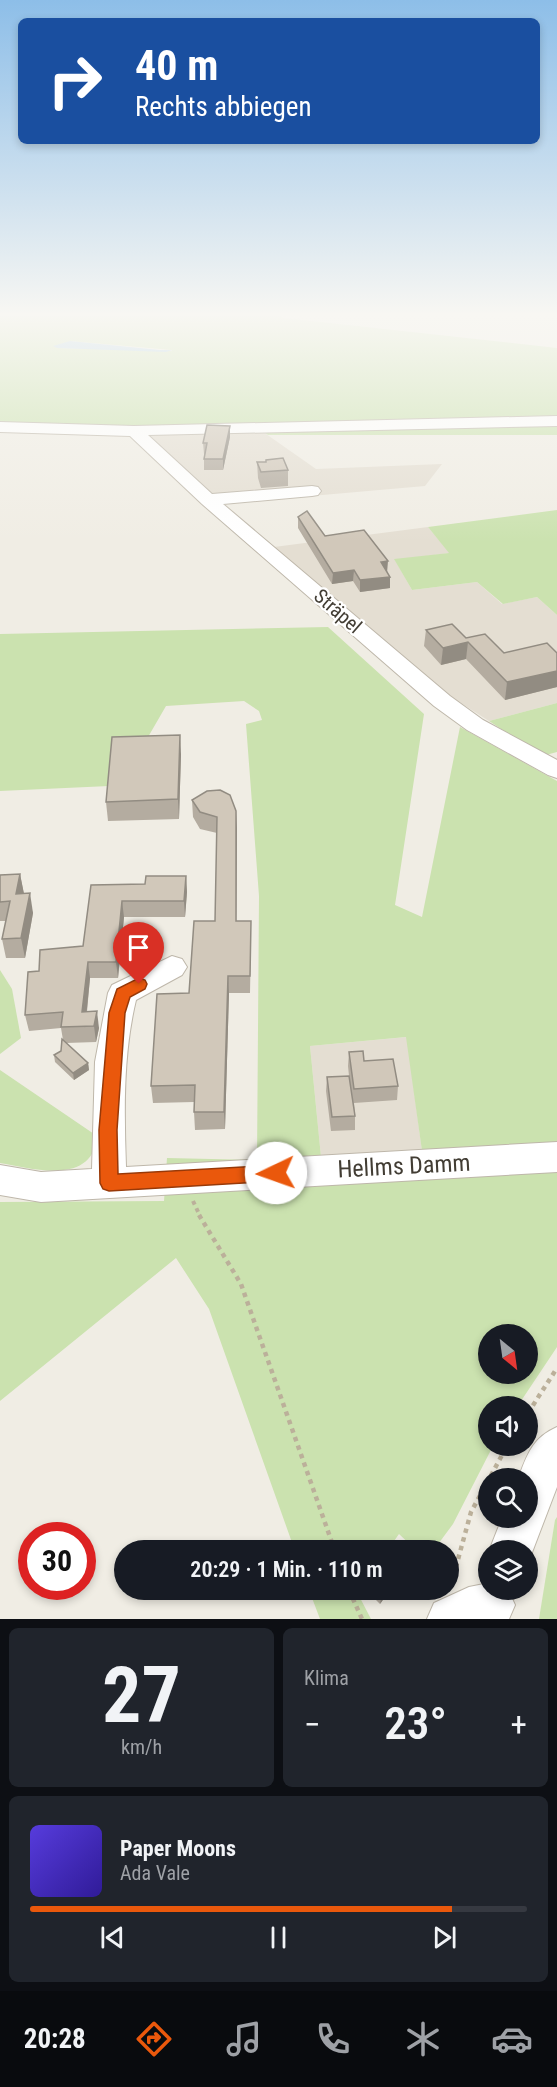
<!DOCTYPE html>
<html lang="de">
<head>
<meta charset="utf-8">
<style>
	body { margin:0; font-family:"Roboto Condensed",sans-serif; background:#20242c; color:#f1f3f6; height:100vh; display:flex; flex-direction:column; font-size:22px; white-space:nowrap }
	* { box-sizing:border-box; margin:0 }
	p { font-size:20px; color:#9ea1a6 }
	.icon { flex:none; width:33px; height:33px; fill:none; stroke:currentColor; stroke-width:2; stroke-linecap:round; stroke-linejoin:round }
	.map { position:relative; height:1619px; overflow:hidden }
	.drawer { display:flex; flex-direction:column; gap:9px; padding:9px; background:#0d0f14; flex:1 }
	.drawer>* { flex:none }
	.hud { position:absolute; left:18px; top:18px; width:522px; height:126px; border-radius:9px; box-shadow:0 3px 9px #0003; background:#1a4fa0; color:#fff; overflow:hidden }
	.needle { width:39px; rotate:151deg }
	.tools { position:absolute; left:478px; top:1324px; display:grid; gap:12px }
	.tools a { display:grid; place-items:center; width:60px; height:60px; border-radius:50%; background:#171b24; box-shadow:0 3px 9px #0003; font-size:30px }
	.speed { position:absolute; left:18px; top:1522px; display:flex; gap:12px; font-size:30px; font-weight:700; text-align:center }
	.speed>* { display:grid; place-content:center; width:78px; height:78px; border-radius:50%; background:#171b24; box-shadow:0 3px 9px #0003; line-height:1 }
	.speed .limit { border:9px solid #d22; background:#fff; color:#111 }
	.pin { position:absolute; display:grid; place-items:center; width:51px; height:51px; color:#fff; margin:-62px -26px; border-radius:50% 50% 50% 0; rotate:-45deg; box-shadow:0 0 6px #0007 }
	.pin .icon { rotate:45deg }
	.me { position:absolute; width:66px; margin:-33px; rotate:267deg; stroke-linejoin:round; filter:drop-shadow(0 0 4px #0008) }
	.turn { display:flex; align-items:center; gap:21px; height:126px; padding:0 18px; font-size:27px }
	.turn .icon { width:78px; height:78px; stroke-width:2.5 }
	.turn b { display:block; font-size:42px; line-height:51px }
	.big { font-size:45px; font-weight:600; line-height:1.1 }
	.drawer .card { flex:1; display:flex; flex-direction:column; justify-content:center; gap:9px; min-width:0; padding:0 21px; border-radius:9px; background:#20242c }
	.drawer .dial { align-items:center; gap:0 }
	.dial b { font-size:78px; line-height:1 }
	.song { display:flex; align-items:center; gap:18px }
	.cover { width:72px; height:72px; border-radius:9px; background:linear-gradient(135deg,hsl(250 70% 55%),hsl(250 70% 35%)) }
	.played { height:6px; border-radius:3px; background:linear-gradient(90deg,#ea580c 85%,#363941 85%) }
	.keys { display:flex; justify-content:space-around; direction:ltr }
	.heat { display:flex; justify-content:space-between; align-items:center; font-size:33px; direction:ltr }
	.drawer .tiles { flex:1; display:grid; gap:9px; grid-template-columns:1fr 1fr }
	.card:last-child { grid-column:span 2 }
	.trip { position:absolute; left:114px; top:1540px; width:345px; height:60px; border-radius:30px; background:#171b24; box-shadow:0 3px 9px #0003; font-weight:600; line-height:60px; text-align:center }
	.tab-bar { display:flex; height:96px; justify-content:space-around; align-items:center; background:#090b0e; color:#9ea1a6 }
	.tab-bar .icon { width:42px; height:42px }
	.tab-bar .current { color:#ea580c }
	.tab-bar b { font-size:27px; color:#f1f3f6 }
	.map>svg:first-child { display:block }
	.residential { fill:#e4ded2 }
	.green { fill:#cbe2af; fill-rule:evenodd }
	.water { fill:#a4cce9 }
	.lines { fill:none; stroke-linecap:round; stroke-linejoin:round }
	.minor-casing { stroke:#beb7aa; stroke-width:2 }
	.path-far1 { stroke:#bbb09a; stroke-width:4; stroke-dasharray:4 4; stroke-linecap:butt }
	.path { stroke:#bbb09a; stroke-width:4.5; stroke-dasharray:4.5 4.5; stroke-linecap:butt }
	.minor { fill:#fff; fill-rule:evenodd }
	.wall { fill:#b4aca0 }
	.shaded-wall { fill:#928c82 }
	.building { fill:#d1c8ba; stroke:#928c82; stroke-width:1.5 }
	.route { fill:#ea580c; stroke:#983908; stroke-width:1.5 }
	.labels { text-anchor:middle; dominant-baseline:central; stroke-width:4.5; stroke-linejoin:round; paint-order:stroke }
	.street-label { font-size:20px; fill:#423d34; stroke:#fff }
	.near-street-label { font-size:24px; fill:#423d34; stroke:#fff }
</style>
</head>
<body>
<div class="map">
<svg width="557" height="1619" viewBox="0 0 557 1619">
	<rect width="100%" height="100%" fill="#f0ede4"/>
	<g class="residential">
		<polygon points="259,429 316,469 442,464 425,486 220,504 140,433"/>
		<polygon points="428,527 450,553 395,560 412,590 477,582 502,604 537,597 557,615 557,703 489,721 436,687 274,547"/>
		<polygon points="407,1037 422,1151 321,1157 310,1046"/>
	</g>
	<g class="green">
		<path d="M0,316h280l4,2 273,30v71l-423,8 -134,-2zM70,341l101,9 1,1 -115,-3z"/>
		<polygon points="557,424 557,435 268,435 259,429"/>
		<polygon points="557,510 557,615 537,597 503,604 477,582 412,590 394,559 449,553 428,527"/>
		<path d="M328,627l96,87 -29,191 27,12 38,-190 97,54v566l-40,60h-28v39h4l-40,78 -20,27h-16l-18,-17 -12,17h-92l-86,-242 -33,-51 -176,143v-199l164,-1 3,-43 90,2 2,-264 -13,-172 16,-4 -3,-9 -15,-10 -78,5 -22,38 -35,42 -109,5v-157zM406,1037l16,114 -101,6 -11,-111zM489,1335h39v39h-39z"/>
		<polygon points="557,703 557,752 542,756 489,721"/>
		<polygon points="0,970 12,989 21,1038 0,1054"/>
		<path d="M0,1070l97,66c-4,50 -64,33 -97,27z"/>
		<polygon points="557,1517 557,1619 539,1619 555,1520"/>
		<polygon points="309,1590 360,1590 358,1594 371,1619 320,1619"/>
	</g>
	<polygon class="water" points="70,341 160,350 172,350 166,352 57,348 53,346"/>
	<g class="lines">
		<defs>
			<g id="minor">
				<polygon points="557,416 557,426 148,435 212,494 312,486 318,487 321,491 318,495 312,496 223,504 450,696 483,720 557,760 557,778 548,775 467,730 434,706 202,504 130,436 0,432 0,422 134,426"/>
				<path d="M172,956l10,3 5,8 -5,8 -46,25c-13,54 -12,111 -10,167l431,-25v30l-516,30 -41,-7v-30l41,7 51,-3 3,-107 13,-69 4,-8z"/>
				<path d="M557,1427v60l-29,76v-12h-39l13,-33h26v-39h-10c9,-24 14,-41 39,-52z"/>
				<polygon points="489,1583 489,1590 508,1590 515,1605 509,1619 427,1619 434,1603 469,1587"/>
			</g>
		</defs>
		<use href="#minor" class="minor-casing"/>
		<polyline class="path-far1" points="193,1201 200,1216"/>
		<g class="path">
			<polyline points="199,1215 241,1284 335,1551"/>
			<polyline points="528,1413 557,1368"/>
			<polyline points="451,1585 471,1512 507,1446"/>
			<polyline points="349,1590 362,1619"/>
		</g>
		<use href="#minor" class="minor"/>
	</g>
	<g class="wall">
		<polygon points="230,426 230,437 223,470 204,470 204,459 205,454 204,454 203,443"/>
		<polygon points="266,460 288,470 288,486 261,488 258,478 257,462 266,462"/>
		<polygon points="298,517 325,536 387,571 390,588 360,592 353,581 332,584 298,528"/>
		<polygon points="426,630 466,638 504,653 557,653 557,687 505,700 466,659 441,665 424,646"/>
		<polygon points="181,754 179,819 108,821 106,802"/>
		<polygon points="192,800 237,828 236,921 251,938 250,993 229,993 225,1129 195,1130 194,1112 194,1102 153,1103 151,1086 189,993 215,921 217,833 200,829 193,817"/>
		<polygon points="20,874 24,894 33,913 25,958 6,958 2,939 6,921 0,921 0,875"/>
		<polygon points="186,876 187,892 185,917 124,917 118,978 90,978 87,1012 99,1028 96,1042 66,1043 88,1063 89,1070 74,1080 55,1062 54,1055 61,1051 63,1040 61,1028 29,1031 25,1015 39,971 83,946 91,885 145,884"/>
		<polygon points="349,1052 364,1061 398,1086 397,1100 354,1103 355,1116 355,1130 331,1131 326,1091 327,1077 349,1076 348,1066"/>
		<polygon points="366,1590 390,1590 380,1604"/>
	</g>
	<g class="shaded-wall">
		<polygon points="230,426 230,437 223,470 223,459"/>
		<polygon points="388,561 387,573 381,562"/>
		<polygon points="354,570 353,581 332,584 333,573"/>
		<polygon points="390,577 390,588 360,592 360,580"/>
		<polygon points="468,642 466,659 441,665 443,648"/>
		<polygon points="557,671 557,687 505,700 507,682"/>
		<polygon points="180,735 181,754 179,819 178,799"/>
		<polygon points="236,811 237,828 236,938"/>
		<polygon points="20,874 24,894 16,894"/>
		<polygon points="186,876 187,892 185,917 184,901"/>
		<polygon points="30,893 33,913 25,958 21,938"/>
		<polygon points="122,901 124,917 118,978 116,962"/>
		<polygon points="88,962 90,978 85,1028 82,1012"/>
		<polygon points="228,976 229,993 225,1129 224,1112"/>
		<polygon points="97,1011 99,1028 96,1042 94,1026"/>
		<polygon points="88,1063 89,1070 74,1080 73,1073"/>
		<polygon points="387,1590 390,1590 380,1604 381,1598"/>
	</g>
	<g class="building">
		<polygon points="207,425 230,426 223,459 204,459 207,443 203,443"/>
		<polygon points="283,458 288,470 261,472 257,462 266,462 266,460"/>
		<polygon points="307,511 325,536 364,530 388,561 381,562 390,577 360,580 354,570 333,573 298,517"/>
		<polygon points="452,624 466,638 485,634 504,653 547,643 557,653 557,671 507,682 468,642 443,648 426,630"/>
		<polygon points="180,735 178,799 106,802 112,737"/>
		<polygon points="220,790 230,795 236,811 236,921 251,921 250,976 228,976 224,1112 194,1112 195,1085 151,1086 157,994 189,993 194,921 215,921 217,817 200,812 192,800 207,791"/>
		<polygon points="20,874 16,894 30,893 21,938 2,939 10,901 0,902 0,875"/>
		<polygon points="146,876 186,876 184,901 122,901 116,962 88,962 82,1012 97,1011 94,1026 61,1027 63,1012 25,1015 28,972 39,971 40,950 83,946 91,885 145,884"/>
		<polygon points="62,1039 88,1063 73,1073 54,1055 61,1051"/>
		<polygon points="363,1051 364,1061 393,1059 398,1086 354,1089 349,1052"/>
		<polygon points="349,1076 355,1116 332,1117 327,1077"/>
		<polygon points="372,1590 387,1590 381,1598"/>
	</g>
	<linearGradient id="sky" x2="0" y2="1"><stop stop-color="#8dbee8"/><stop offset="0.58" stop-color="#f8f7f3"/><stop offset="1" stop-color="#f8f7f3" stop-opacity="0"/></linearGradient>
	<rect width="557" height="542" fill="url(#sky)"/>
	<polygon class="route" points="139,978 145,980 147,984 145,989 130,997 125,1013 117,1130 118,1174 276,1165 283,1167 286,1173 283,1179 276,1181 109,1191 103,1189 100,1183 99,1130 109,1013 117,989"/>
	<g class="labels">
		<g class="street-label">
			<text transform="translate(338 611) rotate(41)">Sträpel</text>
		</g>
		<g class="near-street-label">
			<text transform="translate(404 1166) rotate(-3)">Hellms Damm</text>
		</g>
	</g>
</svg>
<div class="tools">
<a><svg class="needle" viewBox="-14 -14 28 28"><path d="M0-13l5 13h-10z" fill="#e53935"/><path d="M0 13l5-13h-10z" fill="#9ea1a6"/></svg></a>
<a><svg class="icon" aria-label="sound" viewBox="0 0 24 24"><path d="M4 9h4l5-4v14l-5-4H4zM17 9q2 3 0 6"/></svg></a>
<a><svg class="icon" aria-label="search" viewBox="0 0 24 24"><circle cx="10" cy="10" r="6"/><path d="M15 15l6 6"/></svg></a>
<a><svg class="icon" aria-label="layers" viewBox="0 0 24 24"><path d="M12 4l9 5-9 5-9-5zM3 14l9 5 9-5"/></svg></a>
</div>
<div class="speed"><div class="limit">30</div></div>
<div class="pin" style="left:139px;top:984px;background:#d93025"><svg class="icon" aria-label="arrive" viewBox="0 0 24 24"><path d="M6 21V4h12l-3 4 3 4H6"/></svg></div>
<svg class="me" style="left:276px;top:1173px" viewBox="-20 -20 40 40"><circle r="19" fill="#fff"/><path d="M0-13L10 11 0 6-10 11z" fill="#ea580c"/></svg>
<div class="trip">20:29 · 1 Min. · 110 m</div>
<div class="hud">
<div class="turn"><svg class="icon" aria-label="right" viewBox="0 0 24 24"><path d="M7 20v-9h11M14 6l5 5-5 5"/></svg><div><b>40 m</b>Rechts abbiegen</div></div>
</div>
</div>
<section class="drawer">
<div class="tiles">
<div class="card dial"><b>27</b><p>km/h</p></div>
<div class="card"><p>Klima</p>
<div class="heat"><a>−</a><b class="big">23°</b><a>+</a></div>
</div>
<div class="card">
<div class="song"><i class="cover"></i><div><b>Paper Moons</b><p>Ada Vale</p></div></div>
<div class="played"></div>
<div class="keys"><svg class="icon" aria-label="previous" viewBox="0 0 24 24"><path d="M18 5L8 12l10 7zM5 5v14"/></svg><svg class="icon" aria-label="pause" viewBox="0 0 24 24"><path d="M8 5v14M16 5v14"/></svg><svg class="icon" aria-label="next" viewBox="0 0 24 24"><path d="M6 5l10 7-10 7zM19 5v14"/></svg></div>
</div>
</div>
</section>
<nav class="tab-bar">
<b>20:28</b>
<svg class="icon current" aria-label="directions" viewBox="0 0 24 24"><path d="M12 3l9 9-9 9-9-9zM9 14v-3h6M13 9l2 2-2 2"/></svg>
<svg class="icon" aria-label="music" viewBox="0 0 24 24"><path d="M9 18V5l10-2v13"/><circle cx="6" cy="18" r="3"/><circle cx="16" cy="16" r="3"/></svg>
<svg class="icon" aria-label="phone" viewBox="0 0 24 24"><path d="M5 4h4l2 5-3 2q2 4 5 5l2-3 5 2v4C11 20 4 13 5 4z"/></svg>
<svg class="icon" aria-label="climate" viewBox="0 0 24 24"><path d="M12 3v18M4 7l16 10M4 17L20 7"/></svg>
<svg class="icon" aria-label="car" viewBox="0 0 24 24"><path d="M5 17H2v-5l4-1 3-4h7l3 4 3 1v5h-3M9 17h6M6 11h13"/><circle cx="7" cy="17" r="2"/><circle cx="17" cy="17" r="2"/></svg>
</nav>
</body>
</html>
